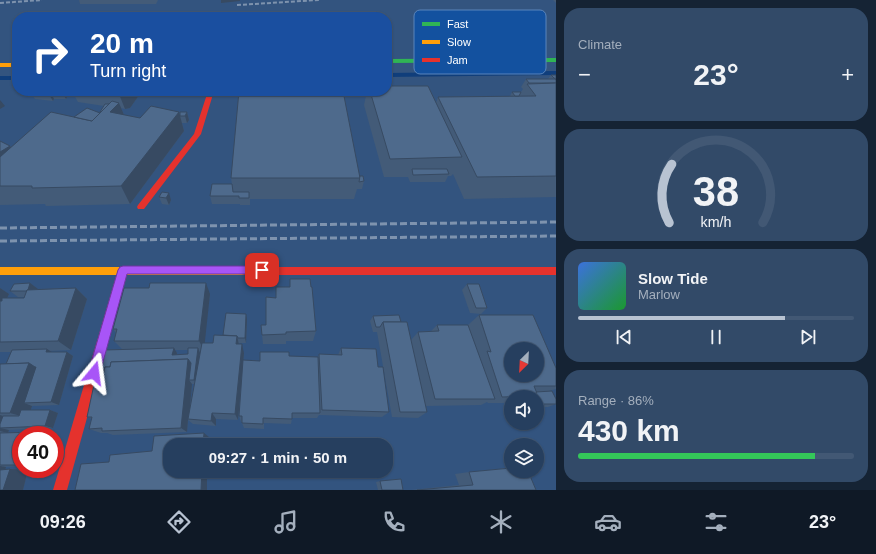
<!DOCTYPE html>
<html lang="en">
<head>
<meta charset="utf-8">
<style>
	body { margin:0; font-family:Helvetica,sans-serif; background:#324a68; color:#f1f3f6; height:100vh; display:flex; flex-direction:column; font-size:15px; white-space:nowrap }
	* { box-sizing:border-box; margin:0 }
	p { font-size:13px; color:#a4afbd }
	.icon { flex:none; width:22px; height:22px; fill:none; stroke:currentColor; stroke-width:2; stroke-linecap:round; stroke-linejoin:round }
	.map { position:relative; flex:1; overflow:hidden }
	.side { display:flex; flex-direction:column; gap:8px; padding:8px; background:#152334; width:320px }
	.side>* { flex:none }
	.top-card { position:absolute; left:12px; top:12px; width:380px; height:84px; border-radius:16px; box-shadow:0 1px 3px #0004,0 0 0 1px #425874; background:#1a4fa0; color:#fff; overflow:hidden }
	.needle { width:26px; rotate:204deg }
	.controls { position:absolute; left:504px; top:342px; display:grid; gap:8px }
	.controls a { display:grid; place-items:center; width:40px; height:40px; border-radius:50%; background:#263f5f; box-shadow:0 1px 3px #0004,0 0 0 1px #425874; font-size:20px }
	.speed { position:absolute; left:12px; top:426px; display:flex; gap:8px; font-size:20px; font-weight:700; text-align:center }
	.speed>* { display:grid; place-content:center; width:52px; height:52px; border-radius:50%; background:#263f5f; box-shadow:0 1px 3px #0004,0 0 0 1px #425874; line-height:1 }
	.speed .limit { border:6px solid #d22; background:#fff; color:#111 }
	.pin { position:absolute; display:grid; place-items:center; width:34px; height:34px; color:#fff; margin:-17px; border-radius:8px; box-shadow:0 2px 6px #0006 }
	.me { position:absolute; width:44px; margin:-22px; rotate:16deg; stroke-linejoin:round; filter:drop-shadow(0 0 3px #0008) }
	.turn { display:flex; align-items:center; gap:14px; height:84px; padding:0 12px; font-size:18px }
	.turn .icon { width:52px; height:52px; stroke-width:2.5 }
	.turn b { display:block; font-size:28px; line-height:34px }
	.big { font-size:30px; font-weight:800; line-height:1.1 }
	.side .card { flex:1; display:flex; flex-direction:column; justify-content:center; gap:6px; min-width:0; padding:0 14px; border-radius:16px; background:#324a68 }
	.side .dial { align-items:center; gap:0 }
	.dial svg { height:104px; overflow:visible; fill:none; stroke:#425874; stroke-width:7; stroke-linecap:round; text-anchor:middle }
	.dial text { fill:#f1f3f6; stroke:none }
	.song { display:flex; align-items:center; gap:12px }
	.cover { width:48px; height:48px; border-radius:6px; background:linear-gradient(135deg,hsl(220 70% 55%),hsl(130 70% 35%)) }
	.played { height:4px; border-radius:2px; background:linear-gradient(90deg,#b8c3d2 75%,#425874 75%) }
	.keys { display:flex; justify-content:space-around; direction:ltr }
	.heat { display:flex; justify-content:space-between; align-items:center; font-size:22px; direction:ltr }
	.charge { height:6px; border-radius:3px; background:linear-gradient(90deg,#34c759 86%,#425874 0) }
	.trip { position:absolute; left:163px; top:438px; width:230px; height:40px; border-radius:16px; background:#263f5f; box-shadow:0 1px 3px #0004,0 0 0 1px #425874; font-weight:800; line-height:40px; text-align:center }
	.dock { display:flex; height:64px; justify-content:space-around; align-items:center; background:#0f1926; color:#a4afbd }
	.dock .icon { width:28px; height:28px }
	.dock .active { color:#b8c3d2 }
	.dock b { font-size:18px; color:#f1f3f6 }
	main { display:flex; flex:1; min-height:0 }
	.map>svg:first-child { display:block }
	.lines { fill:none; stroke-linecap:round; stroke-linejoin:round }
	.stream { fill:#103e7b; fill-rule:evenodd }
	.fast { fill:#30b455; fill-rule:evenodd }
	.slow { fill:#ff9f0a; fill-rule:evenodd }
	.jam { fill:#e5322d; fill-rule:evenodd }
	.rail-far1 { stroke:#7e93ae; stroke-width:2; stroke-dasharray:4 2; stroke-linecap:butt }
	.rail { stroke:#7e93ae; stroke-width:3; stroke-dasharray:7 3; stroke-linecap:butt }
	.wall { fill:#435b78; fill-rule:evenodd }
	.shaded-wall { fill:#374a62 }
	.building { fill:#4e6a8c; stroke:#374a62; fill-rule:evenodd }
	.route { fill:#a855f7; stroke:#6d37a1 }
	.key { fill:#13519f; stroke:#5a85bc; stroke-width:1 }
	.key-label { font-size:11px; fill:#fff }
</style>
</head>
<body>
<main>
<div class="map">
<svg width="556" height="490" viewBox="0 0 556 490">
	<rect width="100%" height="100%" fill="#33547f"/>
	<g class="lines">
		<g class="stream">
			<polygon points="556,71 556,75 387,77 387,73"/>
			<rect x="0" y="76" width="17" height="4"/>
		</g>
		<polygon class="fast" points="556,58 556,62 387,63 387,59"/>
		<g class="slow">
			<rect x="0" y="63" width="17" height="4"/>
			<polygon points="0,267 245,267 248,268 250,271 248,274 245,275 0,275"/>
		</g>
		<g class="jam">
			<polygon points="208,91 214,91 201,134 144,209 138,209 137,207 138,205 194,134"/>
			<polygon points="123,266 126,267 128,270 67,490 53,490 118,270 120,267"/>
			<polygon points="245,267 556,267 556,275 245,275 242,274 240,271 242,268"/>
		</g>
		<g class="rail-far1">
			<polyline points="0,3 42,0"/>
			<polyline points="237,5 319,0"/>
		</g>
		<g class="rail">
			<polyline points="0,228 556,222"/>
			<polyline points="0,241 556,236"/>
		</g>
	</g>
	<g class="wall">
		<polygon points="79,0 158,0 156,4 80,4"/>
		<polygon points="553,0 556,0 556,3"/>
		<polygon points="551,75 556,75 556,197 464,199 453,174 451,176 448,176 445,182 410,182 408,177 384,177 364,105 367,91 387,91 436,103 438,97 510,96 512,92 521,92 523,89 521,87 526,79 548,79"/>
		<polygon points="30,91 142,91 130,108 125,109 121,108 124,115 140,118 179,112 180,113 187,112 189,120 187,123 182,123 184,131 130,204 46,206 45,204 0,205 0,141 10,146 11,147 74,117 100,113 100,112 104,106 78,102 74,95 68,95 66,99 54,99 53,101 35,99 30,92"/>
		<polygon points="360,176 364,181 362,189 357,189 354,199 250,199 250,205 240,205 240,204 212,204 210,196 232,184 231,178"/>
		<polygon points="162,192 171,200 169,205 162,204 159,197"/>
		<polygon points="290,279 316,331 313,341 286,341 286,344 263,344 262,335 266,325 276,298 290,287"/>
		<polygon points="30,283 37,289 76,288 87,299 71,350 49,351 52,352 67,352 73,356 59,405 32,406 30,410 50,410 58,413 53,428 9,430 8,433 39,432 48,434 47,435 21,435 21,466 3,467 6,467 5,469 10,469 28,470 23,490 0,490 0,364 6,364 11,352 0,352 0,288 9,294 7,298 24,298 24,297 18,297 10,291"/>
		<polygon points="467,284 487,308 481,314 470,313 462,290"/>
		<path d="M149,288l61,6 -6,49h9l10,-8 24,-16 -1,24h-7l5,10 -1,7 17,1 29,-5 29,3 1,-5 19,1 3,-7 37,19 11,45 -7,5 -63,-2 -2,3h-25l-1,6 -27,-1v6l-20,-1 -2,-5v-1h-1l-2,-6 3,-46 -4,50 -22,-1v7l-23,-2 -5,-4 -1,12 -74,3 -6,-2h-6l-12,-4 3,-10 -5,-2 15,-37 1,-6 -3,-2 23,-22 -9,-9 2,-8 -3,-4zM175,350h13v4l-11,1v-2zM192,384h2l-4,23z"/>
		<polygon points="479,315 556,368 556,389 549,391 556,399 556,404 548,407 537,407 537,397 511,397 511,403 488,403 487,402 481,405 426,406 427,412 418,418 392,417 377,332 373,332 370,321 373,316 401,322 411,340 418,332 431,331 437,325 468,325"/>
		<polygon points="469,472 536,490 411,490 459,485 455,474"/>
		<polygon points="380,481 403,490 378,490 376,482"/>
	</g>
	<g class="shaded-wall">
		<polygon points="221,0 240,0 240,1 221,3"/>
		<polygon points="50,91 54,99 53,101 48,93"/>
		<polygon points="62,91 67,91 68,95 66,99 62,92"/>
		<polygon points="126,91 142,91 130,108 125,109 119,94"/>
		<polygon points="0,100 5,106 0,109"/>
		<polygon points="119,103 127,122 110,112"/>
		<polygon points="179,112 184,131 130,204 121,186"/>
		<polygon points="187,112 189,120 187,123 185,116"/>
		<polygon points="10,146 21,160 0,176 0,152"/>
		<polygon points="169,193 171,200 169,205 166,198"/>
		<polygon points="30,283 38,289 27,291"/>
		<polygon points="206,283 210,294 204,350 199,341"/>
		<polygon points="0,288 9,294 0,314"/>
		<polygon points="76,288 87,299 71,350 58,341"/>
		<polygon points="246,314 247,319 246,343 245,338"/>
		<polygon points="237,336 239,345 236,344"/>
		<polygon points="242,344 244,353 238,420 235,414"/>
		<polygon points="174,348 177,353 176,359 172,355"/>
		<polygon points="198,348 200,353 197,383 194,380"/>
		<polygon points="47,349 55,354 46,352"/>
		<polygon points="67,352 73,356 59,405 51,402"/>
		<polygon points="188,359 194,367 189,380 192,384 189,419 188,419 188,420 187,432 181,428"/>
		<polygon points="29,363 44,371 24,403 32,406 28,418 10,413"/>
		<polygon points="50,410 58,413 53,428 45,426"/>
		<polygon points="212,413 216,419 216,426 211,421"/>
		<polygon points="0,415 13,419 0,428"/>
		<polygon points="0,428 9,430 8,433 0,431"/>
		<polygon points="39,432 48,434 47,435 38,435"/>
		<polygon points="204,433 209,437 208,445 203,445"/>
		<polygon points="0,466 6,467 4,473 0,473"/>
		<polygon points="10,469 28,470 23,490 3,490"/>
		<polygon points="202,471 207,471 207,490 201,490"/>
	</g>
	<g class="building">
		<polygon points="551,75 556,75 556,79 554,78"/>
		<polygon points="526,79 555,79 556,80 556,83 529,83"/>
		<polygon points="556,83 556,176 477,177 438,97 536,96 527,84"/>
		<polygon points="387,86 428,86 462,157 390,159 370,91 387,91"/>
		<polygon points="30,91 62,91 62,92 50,91 48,93 30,92"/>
		<polygon points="92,91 126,91 124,94 119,94"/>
		<polygon points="239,91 343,91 360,178 231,178"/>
		<polygon points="512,92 521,92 519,96 515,96"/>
		<polygon points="112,101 119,103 110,112 140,118 151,106 179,112 121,186 32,188 32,186 0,186 0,157 51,112 92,121"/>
		<polygon points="105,104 109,104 101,112 100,112"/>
		<polygon points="87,108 100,113 92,121 74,117"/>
		<polygon points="180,112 187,112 185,116 180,116"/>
		<polygon points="0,141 10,146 0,152"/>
		<polygon points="412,169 447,169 449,174 413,175"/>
		<polygon points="360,176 363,176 364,181 359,182"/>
		<polygon points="212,184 232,184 233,192 249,192 249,198 239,198 239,196 210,196"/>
		<polygon points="162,192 169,193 166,198 159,197"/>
		<polygon points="290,279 310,279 311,287 312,287 316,331 286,332 286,334 262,335 261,325 266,325 266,297 276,298 276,287 290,287"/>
		<polygon points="30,283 28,290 27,290 26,291 10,291 14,284"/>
		<polygon points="150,283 206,283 199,341 114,341 117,329 113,329 124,288 149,288"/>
		<polygon points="467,284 479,284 487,308 476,308"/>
		<polygon points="76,288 58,341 0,342 0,301 2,301 2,298 24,298 27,290"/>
		<polygon points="226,313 246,314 245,338 238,338 237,336 223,335"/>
		<polygon points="399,315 401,322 383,322 380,327 376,327 373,316"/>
		<path d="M479,315h54l23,53v18h-22l4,10 -36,1 -15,-46 4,1zM511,349h26v26h-26z"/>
		<polygon points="383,322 407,322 427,412 400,412"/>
		<polygon points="437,325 468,325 495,399 435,399 418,332 439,331"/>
		<polygon points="214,335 237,336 236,344 242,344 235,414 212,413 211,421 188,419 202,343 213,343"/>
		<polygon points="174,348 172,355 188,354 188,348 198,348 194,380 189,380 191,363 188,359 111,362 110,367 105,367 103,371 100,372 105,350"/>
		<polygon points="341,348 376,349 378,367 383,367 389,412 322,410 319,354 342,355"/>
		<polygon points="47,349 46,352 67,352 51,402 24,403 36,367 35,367 29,363 6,364 12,350"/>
		<polygon points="260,352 289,352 289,356 318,357 320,413 292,413 292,419 263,418 263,424 242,423 242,416 239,416 243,360 260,361"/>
		<polygon points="188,359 181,428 102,431 102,428 89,429 92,417 87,417 95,380 102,380 105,367 110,367 111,362"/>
		<polygon points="29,363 10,413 0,413 0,364"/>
		<polygon points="552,391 556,399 556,404 541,404 536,392"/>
		<polygon points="21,410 50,410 45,426 0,428 0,424 3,416 19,416"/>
		<polygon points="39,432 38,435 21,435 21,465 0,465 0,433"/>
		<polygon points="204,433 203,445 170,445 170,471 202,471 201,490 75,490 81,464 109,462 110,455 152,451 154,436"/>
		<polygon points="511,468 511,471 528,471 536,490 417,490 473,485 469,472"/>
		<polygon points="10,469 3,490 0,490 0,470"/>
		<polygon points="401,479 403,490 382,490 380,481"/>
	</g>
	<polygon class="route" points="123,266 262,266 266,267 267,270 266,273 262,274 127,274 100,373 98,377 94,378 90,377 88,373 118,270 120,267"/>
	<rect x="414" y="10" width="132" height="64" rx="6" class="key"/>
	<rect x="422" y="22" width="18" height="4" fill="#30b455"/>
	<rect x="422" y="40" width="18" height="4" fill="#ff9f0a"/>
	<rect x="422" y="58" width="18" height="4" fill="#e5322d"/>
	<g class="key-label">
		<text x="447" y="28">Fast</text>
		<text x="447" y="46">Slow</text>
		<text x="447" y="64">Jam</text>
	</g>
</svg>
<div class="controls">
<a><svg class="needle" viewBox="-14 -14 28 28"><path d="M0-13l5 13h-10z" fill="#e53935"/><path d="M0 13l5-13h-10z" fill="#a4afbd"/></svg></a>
<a><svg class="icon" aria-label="sound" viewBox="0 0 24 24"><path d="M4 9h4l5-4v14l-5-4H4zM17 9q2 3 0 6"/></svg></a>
<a><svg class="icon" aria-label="layers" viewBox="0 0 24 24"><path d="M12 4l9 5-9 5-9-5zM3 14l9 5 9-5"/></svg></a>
</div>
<div class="speed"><div class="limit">40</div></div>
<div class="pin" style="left:262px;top:270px;background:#d93025"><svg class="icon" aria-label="arrive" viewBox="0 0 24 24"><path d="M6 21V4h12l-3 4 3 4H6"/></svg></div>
<svg class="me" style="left:94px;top:373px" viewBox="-20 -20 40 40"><path d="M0-17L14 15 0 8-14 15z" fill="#a855f7" stroke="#fff" stroke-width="4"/></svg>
<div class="trip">09:27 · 1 min · 50 m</div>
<div class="top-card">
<div class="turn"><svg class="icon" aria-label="right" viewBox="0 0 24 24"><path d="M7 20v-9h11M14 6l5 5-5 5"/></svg><div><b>20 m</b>Turn right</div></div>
</div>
</div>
<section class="side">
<div class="card"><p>Climate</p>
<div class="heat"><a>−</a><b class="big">23°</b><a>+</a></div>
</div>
<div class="card dial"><svg viewBox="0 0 100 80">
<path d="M14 69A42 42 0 1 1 86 69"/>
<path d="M14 69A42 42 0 0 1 16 24" stroke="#b8c3d2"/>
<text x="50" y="56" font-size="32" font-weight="700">38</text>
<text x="50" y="72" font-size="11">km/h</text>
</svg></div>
<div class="card">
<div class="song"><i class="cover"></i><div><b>Slow Tide</b><p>Marlow</p></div></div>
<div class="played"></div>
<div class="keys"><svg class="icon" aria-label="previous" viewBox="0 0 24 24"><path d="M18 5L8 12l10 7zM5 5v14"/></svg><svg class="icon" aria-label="pause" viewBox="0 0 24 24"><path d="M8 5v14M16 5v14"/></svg><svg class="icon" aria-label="next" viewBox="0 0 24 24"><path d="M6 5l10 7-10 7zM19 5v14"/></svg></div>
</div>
<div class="card"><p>Range · 86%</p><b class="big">430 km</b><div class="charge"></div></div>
</section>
</main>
<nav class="dock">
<b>09:26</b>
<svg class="icon active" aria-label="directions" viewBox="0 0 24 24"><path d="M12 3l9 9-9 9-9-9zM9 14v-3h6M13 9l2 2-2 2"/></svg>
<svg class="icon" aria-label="music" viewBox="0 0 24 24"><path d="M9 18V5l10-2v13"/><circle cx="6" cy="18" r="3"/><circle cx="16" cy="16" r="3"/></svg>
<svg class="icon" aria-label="phone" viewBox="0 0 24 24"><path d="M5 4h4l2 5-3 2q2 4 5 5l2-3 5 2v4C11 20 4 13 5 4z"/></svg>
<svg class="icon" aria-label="climate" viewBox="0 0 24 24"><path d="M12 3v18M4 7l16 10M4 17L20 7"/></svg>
<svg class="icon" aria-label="car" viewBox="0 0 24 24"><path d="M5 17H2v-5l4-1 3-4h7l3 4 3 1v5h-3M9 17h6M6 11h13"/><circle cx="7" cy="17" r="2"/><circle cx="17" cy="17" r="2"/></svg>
<svg class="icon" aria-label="filters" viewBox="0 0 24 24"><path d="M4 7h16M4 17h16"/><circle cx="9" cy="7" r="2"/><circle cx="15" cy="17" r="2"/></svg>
<b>23°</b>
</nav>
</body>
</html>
